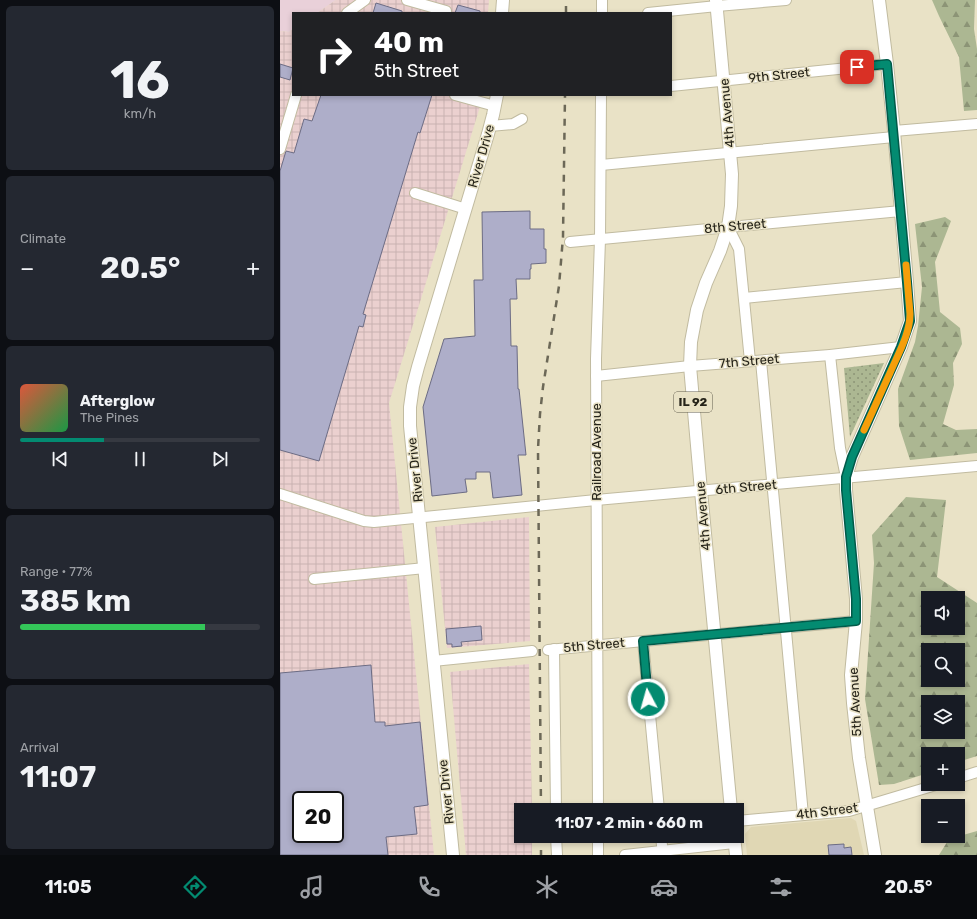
<!DOCTYPE html>
<html lang="en">
<head>
<meta charset="utf-8">
<style>
	body { margin:0; font-family:Rubik,sans-serif; background:#242831; color:#f1f3f6; height:100vh; display:flex; flex-direction:column; font-size:15px; white-space:nowrap }
	* { box-sizing:border-box; margin:0 }
	p { font-size:13px; color:#9ea1a6 }
	.icon { flex:none; width:22px; height:22px; fill:none; stroke:currentColor; stroke-width:2; stroke-linecap:round; stroke-linejoin:round }
	.map { position:relative; flex:1; overflow:hidden }
	.panel { display:flex; flex-direction:column; gap:6px; padding:6px; background:#0d0f14; width:280px }
	.panel>* { flex:none }
	.banner { position:absolute; left:12px; top:12px; width:380px; height:84px; border-radius:0px; box-shadow:0 2px 6px #0003; background:#202124; color:#fff; overflow:hidden }
	.tools { position:absolute; left:641px; top:591px; display:grid; gap:8px }
	.tools a { display:grid; place-items:center; width:44px; height:44px; border-radius:0px; background:#171b24; box-shadow:0 2px 6px #0003; font-size:20px }
	.speed { position:absolute; left:12px; top:791px; display:flex; gap:8px; font-size:20px; font-weight:700; text-align:center }
	.speed>* { display:grid; place-content:center; width:52px; height:52px; border-radius:50%; background:#171b24; box-shadow:0 2px 6px #0003; line-height:1 }
	.speed .limit { border:2px solid #111; border-radius:6px; background:#fff; color:#111 }
	.pin { position:absolute; display:grid; place-items:center; width:34px; height:34px; color:#fff; margin:-17px; border-radius:8px; box-shadow:0 2px 6px #0006 }
	.me { position:absolute; width:44px; margin:-22px; rotate:354deg; stroke-linejoin:round; filter:drop-shadow(0 0 3px #0008) }
	.turn { display:flex; align-items:center; gap:14px; height:84px; padding:0 16px; font-size:18px }
	.turn .icon { width:52px; height:52px; stroke-width:2.5 }
	.turn b { display:block; font-size:28px; line-height:34px }
	.big { font-size:30px; font-weight:700; line-height:1.1 }
	.panel .widget { flex:1; display:flex; flex-direction:column; justify-content:center; gap:6px; min-width:0; padding:0 14px; border-radius:6px; background:#242831 }
	.panel .dial { align-items:center; gap:0 }
	.dial b { font-size:52px; line-height:1 }
	.song { display:flex; align-items:center; gap:12px }
	.cover { width:48px; height:48px; border-radius:6px; background:linear-gradient(135deg,hsl(10 70% 55%),hsl(140 70% 35%)) }
	.played { height:4px; border-radius:2px; background:linear-gradient(90deg,#038b71 35%,#363941 35%) }
	.keys { display:flex; justify-content:space-around; direction:ltr }
	.heat { display:flex; justify-content:space-between; align-items:center; font-size:22px; direction:ltr }
	.charge { height:6px; border-radius:3px; background:linear-gradient(90deg,#34c759 77%,#363941 0) }
	.trip { position:absolute; left:234px; top:803px; width:230px; height:40px; border-radius:0px; background:#171b24; box-shadow:0 2px 6px #0003; font-weight:700; line-height:40px; text-align:center }
	.dock { display:flex; height:64px; justify-content:space-around; align-items:center; background:#090b0e; color:#9ea1a6 }
	.dock .icon { width:28px; height:28px }
	.dock .on { color:#038b71 }
	.dock b { font-size:18px; color:#f1f3f6 }
	main { display:flex; flex:1; min-height:0 }
	.map>svg:first-child { display:block }
	.commercial { fill:#e9d0d9 }
	.industrial { fill:url(#industrial-grid); fill-rule:evenodd }
	.built { fill:#e0d7b4 }
	.forest { fill:url(#forest-firs); fill-rule:evenodd }
	.park { fill:url(#park-dots) }
	.building { fill:#aeaec9; stroke:#6c6c84; fill-rule:evenodd }
	.lines { fill:none; stroke-linecap:round; stroke-linejoin:round }
	.minor-casing { stroke:#c1bba0; stroke-width:12 }
	.major-casing { stroke:#c1bba0; stroke-width:14 }
	.minor { stroke:#fff; stroke-width:10 }
	.major { stroke:#fff; stroke-width:12 }
	.rail { stroke:#6c6857; stroke-width:2.5; stroke-dasharray:7 7; stroke-linecap:butt }
	.route-casing { stroke:#025a49; stroke-width:10 }
	.route { stroke:#038b71; stroke-width:7 }
	.slow { stroke:#f59e0b; stroke-width:7 }
	.labels { text-anchor:middle; dominant-baseline:central; stroke-width:3; stroke-linejoin:round; paint-order:stroke }
	.shield { fill:#e9e2c6; stroke:#605c4d; stroke-width:1 }
	.shield-label { font-size:12px; font-weight:bold; fill:#252319 }
	.street-label { font-size:13px; fill:#252319; stroke:#e9e2c6 }
</style>
</head>
<body>
<main>
<section class="panel">
<div class="widget dial"><b>16</b><p>km/h</p></div>
<div class="widget"><p>Climate</p>
<div class="heat"><a>−</a><b class="big">20.5°</b><a>+</a></div>
</div>
<div class="widget">
<div class="song"><i class="cover"></i><div><b>Afterglow</b><p>The Pines</p></div></div>
<div class="played"></div>
<div class="keys"><svg class="icon" aria-label="previous" viewBox="0 0 24 24"><path d="M18 5L8 12l10 7zM5 5v14"/></svg><svg class="icon" aria-label="pause" viewBox="0 0 24 24"><path d="M8 5v14M16 5v14"/></svg><svg class="icon" aria-label="next" viewBox="0 0 24 24"><path d="M6 5l10 7-10 7zM19 5v14"/></svg></div>
</div>
<div class="widget"><p>Range · 77%</p><b class="big">385 km</b><div class="charge"></div></div>
<div class="widget"><p>Arrival</p><b class="big">11:07</b></div>
</section>
<div class="map">
<svg width="697" height="855" viewBox="0 0 697 855">
	<defs>
		<pattern id="industrial-grid" width="8" height="8" patternUnits="userSpaceOnUse"><rect width="8" height="8" fill="#ebd0cf"/><path d="M0 4h8M4 0v8" fill="none" stroke="#c9b2b1"/></pattern>
		<pattern id="forest-firs" width="22" height="20" patternUnits="userSpaceOnUse"><rect width="22" height="20" fill="#acb792"/><path d="M5 1l3.5 6h-7zM16 11l3.5 6h-7z" fill="#8c9476"/></pattern>
		<pattern id="park-dots" width="8" height="8" patternUnits="userSpaceOnUse"><rect width="8" height="8" fill="#acb792"/><path d="M2 2h.1M6 6h.1" fill="none" stroke="#8c9476" stroke-width="1.8" stroke-linecap="round"/></pattern>
	</defs>
	<rect width="100%" height="100%" fill="#e9e2c6"/>
	<polygon class="commercial" points="0,0 56,0 37,13 13,13 13,29 9,32 0,31"/>
	<g class="industrial">
		<polygon points="56,0 209,0 208,13 37,13"/>
		<path d="M13,29v66h190l-1,5 -93,303 45,452h-154v-824l9,1zM21,800h34v34h-34z"/>
		<polygon points="249,517 250,641 167,648 155,527"/>
		<polygon points="249,664 252,810 241,810 241,836 252,836 252,855 186,855 170,672"/>
	</g>
	<polygon class="built" points="571,818 576,821 584,855 467,855 465,834 471,827"/>
	<g class="forest">
		<polygon points="652,0 695,0 694,29 697,49 697,110 684,111 679,57 659,16"/>
		<polygon points="665,217 671,221 655,262 660,312 680,328 682,344 673,363 674,385 663,424 676,430 697,429 697,453 630,460 619,426 618,389 635,342 638,326 642,287 635,224"/>
		<path d="M626,497l40,3 -9,77 40,26v153l-19,6v-8h-30v19l-34,11 -15,1 -14,-86 9,-136 -2,-28zM648,598h30v30h-30zM648,650h30v30h-30zM648,702h30v30h-30z"/>
		<polygon points="697,831 697,855 659,855 669,839"/>
	</g>
	<polygon class="park" points="604,363 570,437 564,368"/>
	<g class="building">
		<polygon points="96,3 122,11 122,13 93,13"/>
		<polygon points="178,5 200,11 200,13 175,13"/>
		<polygon points="0,64 13,68 10,80 0,77"/>
		<polygon points="41,95 152,95 140,133 138,132 83,314 86,315 83,327 79,326 39,461 0,450 0,171 6,151 14,153 24,119 32,121"/>
		<polygon points="250,211 250,229 264,229 264,249 266,249 266,263 251,264 251,269 250,269 250,279 236,279 237,299 230,299 231,346 237,346 238,389 239,389 246,455 238,455 242,495 213,498 210,472 196,472 196,479 185,479 187,492 152,496 143,407 164,339 195,336 194,280 203,280 202,212"/>
		<polygon points="201,626 202,640 181,642 182,646 172,647 172,644 167,644 166,629"/>
		<path d="M91,665l4,57h10v4l35,-4 8,83 -14,2 3,27 -31,3 2,18h-108v-182zM21,800h34v34h-34z"/>
		<polygon points="564,844 564,848 571,847 572,855 549,855 548,845"/>
	</g>
	<g class="lines">
		<defs>
			<g id="minor">
				<polyline points="127,0 166,11"/>
				<polyline points="67,13 85,0"/>
				<polyline points="322,13 322,0"/>
				<polyline points="368,13 437,6 506,0"/>
				<polyline points="391,86 607,64"/>
				<polyline points="175,95 215,106"/>
				<polyline points="210,126 233,124 242,119"/>
				<polyline points="614,131 697,124"/>
				<polyline points="0,149 16,95"/>
				<polyline points="321,165 614,137"/>
				<polyline points="135,193 186,209"/>
				<polyline points="448,227 459,249 470,361"/>
				<polyline points="290,242 621,211"/>
				<polyline points="464,298 627,282"/>
				<polyline points="550,355 560,448 566,477"/>
				<polyline points="481,361 523,815"/>
				<polyline points="316,376 410,366 550,355 621,347"/>
				<polyline points="0,494 84,521 94,522 316,500 697,466"/>
				<polyline points="34,579 145,568"/>
				<polyline points="363,641 379,810"/>
				<polyline points="274,649 276,810"/>
				<polyline points="268,650 576,621"/>
				<polyline points="153,661 252,651"/>
				<polyline points="678,778 697,772"/>
				<polyline points="318,810 316,359 320,239 321,95"/>
				<polyline points="457,821 569,811 659,784"/>
				<polyline points="276,836 277,855"/>
				<polyline points="318,836 318,855"/>
				<polyline points="381,836 383,855"/>
				<polyline points="345,855 454,843"/>
			</g>
			<g id="major">
				<polyline points="436,0 452,174 451,206 448,227 440,251 426,283 417,310 411,342 410,366 421,491 451,810"/>
				<polyline points="222,13 223,0"/>
				<polyline points="454,836 456,855"/>
				<polyline points="173,855 130,426 130,407 133,386 138,367 208,134 213,115 217,95"/>
				<polyline points="595,855 579,758 573,703 571,675 576,621 576,599 566,490 566,477 572,457 621,347 630,321 627,282 614,131 607,64 599,0"/>
			</g>
		</defs>
		<use href="#minor" class="minor-casing"/>
		<use href="#major" class="major-casing"/>
		<use href="#minor" class="minor"/>
		<use href="#major" class="major"/>
		<g class="rail">
			<polyline points="286,13 286,0"/>
			<polyline points="261,810 258,449 260,414 263,387 279,286 283,237 285,95"/>
			<polyline points="261,836 261,855"/>
		</g>
	</g>
	<g class="lines">
		<defs>
			<polyline id="route" points="368,699 363,641 576,621 576,599 566,490 566,477 572,457 621,347 630,321 627,282 607,64 577,67"/>
		</defs>
		<use href="#route" class="route-casing"/>
		<use href="#route" class="route"/>
		<path class="slow" d="M584,430c9,-19 17,-38 26,-57 8,-19 20,-39 20,-59l-4,-49"/>
	</g>
	<g class="labels">
		<rect class="shield" x="394" y="392" width="38" height="20" rx="3"/>
		<g class="shield-label">
			<text x="413" y="402">IL 92</text>
		</g>
		<g class="street-label">
			<text transform="translate(499 75) rotate(-6)">9th Street</text>
			<text transform="translate(447 113) rotate(-95)">4th Avenue</text>
			<text transform="translate(201 156) rotate(-74)">River Drive</text>
			<text transform="translate(455 226) rotate(-5)">8th Street</text>
			<text transform="translate(469 361) rotate(-5)">7th Street</text>
			<text transform="translate(316 452) rotate(-90)">Railroad Avenue</text>
			<text transform="translate(135 470) rotate(-96)">River Drive</text>
			<text transform="translate(466 487) rotate(-5)">6th Street</text>
			<text transform="translate(423 516) rotate(-95)">4th Avenue</text>
			<text transform="translate(314 645) rotate(-5)">5th Street</text>
			<text transform="translate(575 702) rotate(-93)">5th Avenue</text>
			<text transform="translate(166 792) rotate(-96)">River Drive</text>
			<text transform="translate(547 811) rotate(-7)">4th Street</text>
		</g>
	</g>
</svg>
<div class="tools">
<a><svg class="icon" aria-label="sound" viewBox="0 0 24 24"><path d="M4 9h4l5-4v14l-5-4H4zM17 9q2 3 0 6"/></svg></a>
<a><svg class="icon" aria-label="search" viewBox="0 0 24 24"><circle cx="10" cy="10" r="6"/><path d="M15 15l6 6"/></svg></a>
<a><svg class="icon" aria-label="layers" viewBox="0 0 24 24"><path d="M12 4l9 5-9 5-9-5zM3 14l9 5 9-5"/></svg></a>
<a>+</a>
<a>−</a>
</div>
<div class="speed"><div class="limit">20</div></div>
<div class="pin" style="left:577px;top:67px;background:#d93025"><svg class="icon" aria-label="arrive" viewBox="0 0 24 24"><path d="M6 21V4h12l-3 4 3 4H6"/></svg></div>
<svg class="me" style="left:368px;top:699px" viewBox="-20 -20 40 40"><circle r="17" fill="#038b71" stroke="#fff" stroke-width="3"/><path d="M0-11L8 9 0 5-8 9z" fill="#fff"/></svg>
<div class="trip">11:07 · 2 min · 660 m</div>
<div class="banner">
<div class="turn"><svg class="icon" aria-label="right" viewBox="0 0 24 24"><path d="M7 20v-9h11M14 6l5 5-5 5"/></svg><div><b>40 m</b>5th Street</div></div>
</div>
</div>
</main>
<nav class="dock">
<b>11:05</b>
<svg class="icon on" aria-label="directions" viewBox="0 0 24 24"><path d="M12 3l9 9-9 9-9-9zM9 14v-3h6M13 9l2 2-2 2"/></svg>
<svg class="icon" aria-label="music" viewBox="0 0 24 24"><path d="M9 18V5l10-2v13"/><circle cx="6" cy="18" r="3"/><circle cx="16" cy="16" r="3"/></svg>
<svg class="icon" aria-label="phone" viewBox="0 0 24 24"><path d="M5 4h4l2 5-3 2q2 4 5 5l2-3 5 2v4C11 20 4 13 5 4z"/></svg>
<svg class="icon" aria-label="climate" viewBox="0 0 24 24"><path d="M12 3v18M4 7l16 10M4 17L20 7"/></svg>
<svg class="icon" aria-label="car" viewBox="0 0 24 24"><path d="M5 17H2v-5l4-1 3-4h7l3 4 3 1v5h-3M9 17h6M6 11h13"/><circle cx="7" cy="17" r="2"/><circle cx="17" cy="17" r="2"/></svg>
<svg class="icon" aria-label="filters" viewBox="0 0 24 24"><path d="M4 7h16M4 17h16"/><circle cx="9" cy="7" r="2"/><circle cx="15" cy="17" r="2"/></svg>
<b>20.5°</b>
</nav>
</body>
</html>
